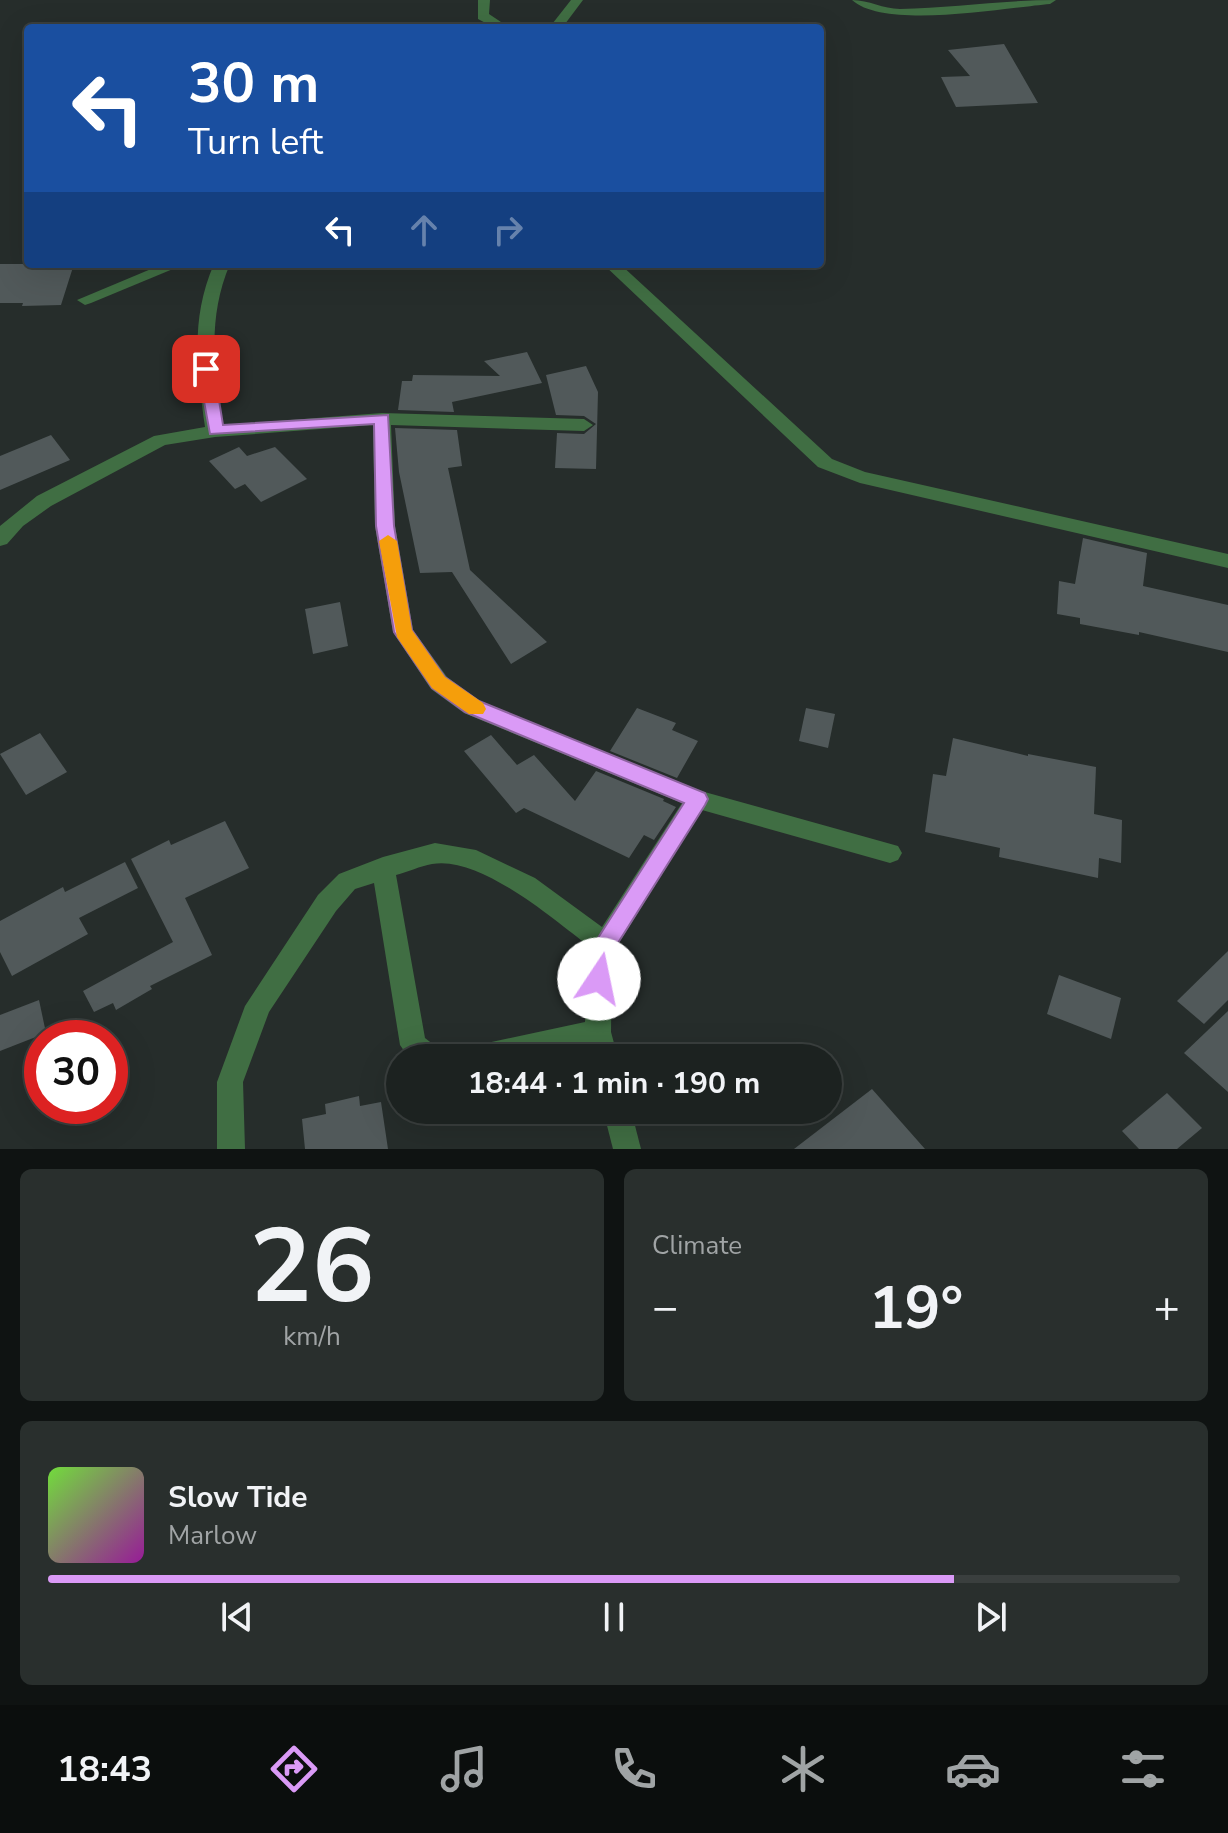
<!DOCTYPE html>
<html lang="en">
<head>
<meta charset="utf-8">
<style>
	body { margin:0; font-family:"Nunito Sans",sans-serif; background:#292f2d; color:#f1f3f6; height:100vh; display:flex; flex-direction:column; font-size:30px; white-space:nowrap }
	* { box-sizing:border-box; margin:0 }
	p { font-size:26px; color:#a0a4a5 }
	.icon { flex:none; width:44px; height:44px; fill:none; stroke:currentColor; stroke-width:2; stroke-linecap:round; stroke-linejoin:round }
	.map { position:relative; height:1149px; overflow:hidden }
	.details { display:flex; flex-direction:column; gap:20px; padding:20px; background:#0f1312; flex:1 }
	.details>* { flex:none }
	.hud { position:absolute; left:24px; top:24px; width:800px; height:244px; border-radius:8px; box-shadow:0 8px 32px #0002,0 0 0 2px #3a3f3e; background:#1a4fa0; color:#fff; overflow:hidden }
	.speed { position:absolute; left:24px; top:1020px; display:flex; gap:16px; font-size:40px; font-weight:700; text-align:center }
	.speed>* { display:grid; place-content:center; width:104px; height:104px; border-radius:50%; background:#1c2220; box-shadow:0 8px 32px #0002,0 0 0 2px #3a3f3e; line-height:1 }
	.speed .limit { border:12px solid #d22; background:#fff; color:#111 }
	.pin { position:absolute; display:grid; place-items:center; width:68px; height:68px; color:#fff; margin:-34px; border-radius:16px; box-shadow:0 4px 12px #0006 }
	.me { position:absolute; width:88px; margin:-44px; rotate:11deg; stroke-linejoin:round; filter:drop-shadow(0 0 6px #0008) }
	.turn { display:flex; align-items:center; gap:28px; height:168px; padding:0 32px; font-size:36px }
	.turn .icon { width:104px; height:104px; stroke-width:2.5 }
	.turn b { display:block; font-size:56px; line-height:68px }
	.lanes { display:flex; align-items:center; height:76px; padding:0 32px; background:#0003; justify-content:center; gap:40px; direction:ltr }
	.lanes .off { opacity:.35 }
	.big { font-size:60px; font-weight:700; line-height:1.1 }
	.details .widget { flex:1; display:flex; flex-direction:column; justify-content:center; gap:12px; min-width:0; padding:0 28px; border-radius:12px; background:#292f2d }
	.details .dial { align-items:center; gap:0 }
	.dial b { font-size:104px; line-height:1 }
	.song { display:flex; align-items:center; gap:24px }
	.cover { width:96px; height:96px; border-radius:12px; background:linear-gradient(135deg,hsl(100 70% 55%),hsl(300 70% 35%)) }
	.played { height:8px; border-radius:4px; background:linear-gradient(90deg,#da9af6 80%,#3a3f3e 80%) }
	.keys { display:flex; justify-content:space-around; direction:ltr }
	.heat { display:flex; justify-content:space-between; align-items:center; font-size:44px; direction:ltr }
	.details .tiles { flex:1; display:grid; gap:20px; grid-template-columns:1fr 1fr }
	.widget:last-child { grid-column:span 2 }
	.trip { position:absolute; left:386px; top:1044px; width:456px; height:80px; border-radius:40px; background:#1c2220; box-shadow:0 8px 32px #0002,0 0 0 2px #3a3f3e; font-weight:700; line-height:80px; text-align:center }
	.menu { display:flex; height:128px; justify-content:space-around; align-items:center; background:#0b0e0d; color:#a0a4a5 }
	.menu .icon { width:56px; height:56px }
	.menu .active { color:#da9af6 }
	.menu b { font-size:36px; color:#f1f3f6 }
	.map>svg:first-child { display:block }
	.building { fill:#51595a }
	.lines { fill:none; stroke-linecap:round; stroke-linejoin:round }
	.minor { fill:#406e43; fill-rule:evenodd }
	.route { fill:#da9af6; stroke:#8e64a0; stroke-width:2 }
	.slow { fill:#f59e0b }
</style>
</head>
<body>
<div class="map">
<svg width="1228" height="1149" viewBox="0 0 1228 1149">
	<rect width="100%" height="100%" fill="#262d2b"/>
	<g class="building">
		<polygon points="1004,44 1038,103 956,107 941,77 970,76 948,50"/>
		<polygon points="0,264 74,264 61,305 22,306 23,303 0,303"/>
		<polygon points="527,352 542,383 452,402 454,412 398,410 402,381 412,381 413,375 500,376 484,361"/>
		<polygon points="586,366 598,392 596,469 555,468 557,433 584,434 596,424 584,416 556,415 546,375"/>
		<polygon points="395,428 457,430 462,466 448,468 470,570 547,642 511,664 452,572 420,573 399,472"/>
		<polygon points="51,435 70,460 0,490 0,456"/>
		<polygon points="239,447 247,456 275,447 307,479 261,502 245,484 235,489 209,461"/>
		<polygon points="1083,538 1147,553 1143,586 1228,605 1228,652 1139,632 1139,635 1080,624 1080,618 1057,614 1059,581 1075,584"/>
		<polygon points="340,602 348,646 313,654 305,609"/>
		<polygon points="637,708 676,723 672,730 698,741 677,778 610,751"/>
		<polygon points="806,708 835,714 828,748 799,741"/>
		<polygon points="40,733 67,772 26,795 0,754"/>
		<polygon points="491,735 517,765 534,755 575,801 596,771 664,799 663,801 676,807 654,840 644,835 629,858 524,808 516,813 464,751"/>
		<polygon points="953,738 1028,756 1028,754 1096,767 1094,814 1122,820 1121,863 1099,858 1098,878 999,857 1000,848 925,832 933,774 946,776"/>
		<polygon points="225,821 249,868 185,898 212,955 150,986 152,989 116,1010 113,1003 94,1012 83,991 173,942 131,859 169,840 171,845"/>
		<polygon points="125,862 138,888 79,918 88,934 12,976 0,952 0,921 63,887 65,892"/>
		<polygon points="1228,951 1228,1000 1204,1024 1177,1001"/>
		<polygon points="1059,975 1121,998 1111,1039 1047,1014"/>
		<polygon points="39,1000 46,1033 0,1051 0,1015"/>
		<polygon points="1228,1011 1228,1092 1184,1053"/>
		<polygon points="872,1089 925,1149 794,1149"/>
		<polygon points="1167,1093 1202,1128 1177,1149 1139,1149 1122,1131"/>
		<polygon points="359,1096 360,1106 381,1102 388,1149 305,1149 302,1119 326,1114 325,1104"/>
	</g>
	<g class="lines">
		<g class="minor">
			<polygon points="478,0 490,0 489,14 510,28 495,28 478,19"/>
			<polygon points="571,0 583,0 562,28 549,28"/>
			<path d="M852,0c17,0 31,9 48,9 52,-1 104,-9 156,-9l-6,4c-46,4 -165,26 -198,-4z"/>
			<polygon points="163,264 185,264 91,303 85,305 77,300"/>
			<path d="M214,264h16c-23,54 -16,104 -7,161l159,-12 202,6 9,6 -9,6 -193,-6 4,101 18,104 34,47 33,24 221,90 197,55 4,7 -4,7 -8,3 -188,-53 -90,144 -1,78 7,26h-26l-3,-12 -57,12h-72l4,-9 9,-3 112,-24 5,-75c-36,-27 -110,-92 -158,-83 -12,2 -24,8 -36,11l29,163 14,11 4,9h-34l-9,-13 -26,-162 -19,6 -19,22 -67,101 -26,70 2,67h-28v-67l28,-76 73,-111 21,-21 44,-17 52,-14 41,7 59,28 67,49 80,-124 -218,-90 -33,-24 -38,-57 -18,-106 -2,-101 -158,12 -50,8 -114,61 -28,20 -16,18 -7,2v-20l37,-30 117,-60 51,-9c-8,-58 -15,-108 9,-163z"/>
			<polygon points="603,264 620,264 832,459 865,472 1228,554 1228,568 860,483 818,467"/>
			<polygon points="603,1110 631,1110 641,1149 613,1149"/>
		</g>
	</g>
	<polygon class="route" points="206,364 214,369 223,425 388,415 394,526 412,630 445,677 479,701 705,793 708,799 705,805 611,954 611,979 608,986 599,989 591,986 588,979 589,952 684,803 465,712 432,688 394,632 376,526 374,424 210,434 198,369"/>
	<polygon class="slow" points="388,535 397,541 412,630 445,677 483,703 486,709 483,714 469,714 432,688 397,637 379,541"/>
</svg>
<div class="speed"><div class="limit">30</div></div>
<div class="pin" style="left:206px;top:369px;background:#d93025"><svg class="icon" aria-label="arrive" viewBox="0 0 24 24"><path d="M6 21V4h12l-3 4 3 4H6"/></svg></div>
<svg class="me" style="left:599px;top:979px" viewBox="-20 -20 40 40"><circle r="19" fill="#fff"/><path d="M0-13L10 11 0 6-10 11z" fill="#da9af6"/></svg>
<div class="trip">18:44 · 1 min · 190 m</div>
<div class="hud">
<div class="turn"><svg class="icon" aria-label="left" viewBox="0 0 24 24"><path d="M17 20v-9H6M10 6l-5 5 5 5"/></svg><div><b>30 m</b>Turn left</div></div>
<div class="lanes"><svg class="icon" aria-label="left" viewBox="0 0 24 24"><path d="M17 20v-9H6M10 6l-5 5 5 5"/></svg><svg class="icon off" aria-label="ahead" viewBox="0 0 24 24"><path d="M12 20V5M6 11l6-6 6 6"/></svg><svg class="icon off" aria-label="right" viewBox="0 0 24 24"><path d="M7 20v-9h11M14 6l5 5-5 5"/></svg></div>
</div>
</div>
<section class="details">
<div class="tiles">
<div class="widget dial"><b>26</b><p>km/h</p></div>
<div class="widget"><p>Climate</p>
<div class="heat"><a>−</a><b class="big">19°</b><a>+</a></div>
</div>
<div class="widget">
<div class="song"><i class="cover"></i><div><b>Slow Tide</b><p>Marlow</p></div></div>
<div class="played"></div>
<div class="keys"><svg class="icon" aria-label="previous" viewBox="0 0 24 24"><path d="M18 5L8 12l10 7zM5 5v14"/></svg><svg class="icon" aria-label="pause" viewBox="0 0 24 24"><path d="M8 5v14M16 5v14"/></svg><svg class="icon" aria-label="next" viewBox="0 0 24 24"><path d="M6 5l10 7-10 7zM19 5v14"/></svg></div>
</div>
</div>
</section>
<nav class="menu">
<b>18:43</b>
<svg class="icon active" aria-label="directions" viewBox="0 0 24 24"><path d="M12 3l9 9-9 9-9-9zM9 14v-3h6M13 9l2 2-2 2"/></svg>
<svg class="icon" aria-label="music" viewBox="0 0 24 24"><path d="M9 18V5l10-2v13"/><circle cx="6" cy="18" r="3"/><circle cx="16" cy="16" r="3"/></svg>
<svg class="icon" aria-label="phone" viewBox="0 0 24 24"><path d="M5 4h4l2 5-3 2q2 4 5 5l2-3 5 2v4C11 20 4 13 5 4z"/></svg>
<svg class="icon" aria-label="climate" viewBox="0 0 24 24"><path d="M12 3v18M4 7l16 10M4 17L20 7"/></svg>
<svg class="icon" aria-label="car" viewBox="0 0 24 24"><path d="M5 17H2v-5l4-1 3-4h7l3 4 3 1v5h-3M9 17h6M6 11h13"/><circle cx="7" cy="17" r="2"/><circle cx="17" cy="17" r="2"/></svg>
<svg class="icon" aria-label="filters" viewBox="0 0 24 24"><path d="M4 7h16M4 17h16"/><circle cx="9" cy="7" r="2"/><circle cx="15" cy="17" r="2"/></svg>
</nav>
</body>
</html>
